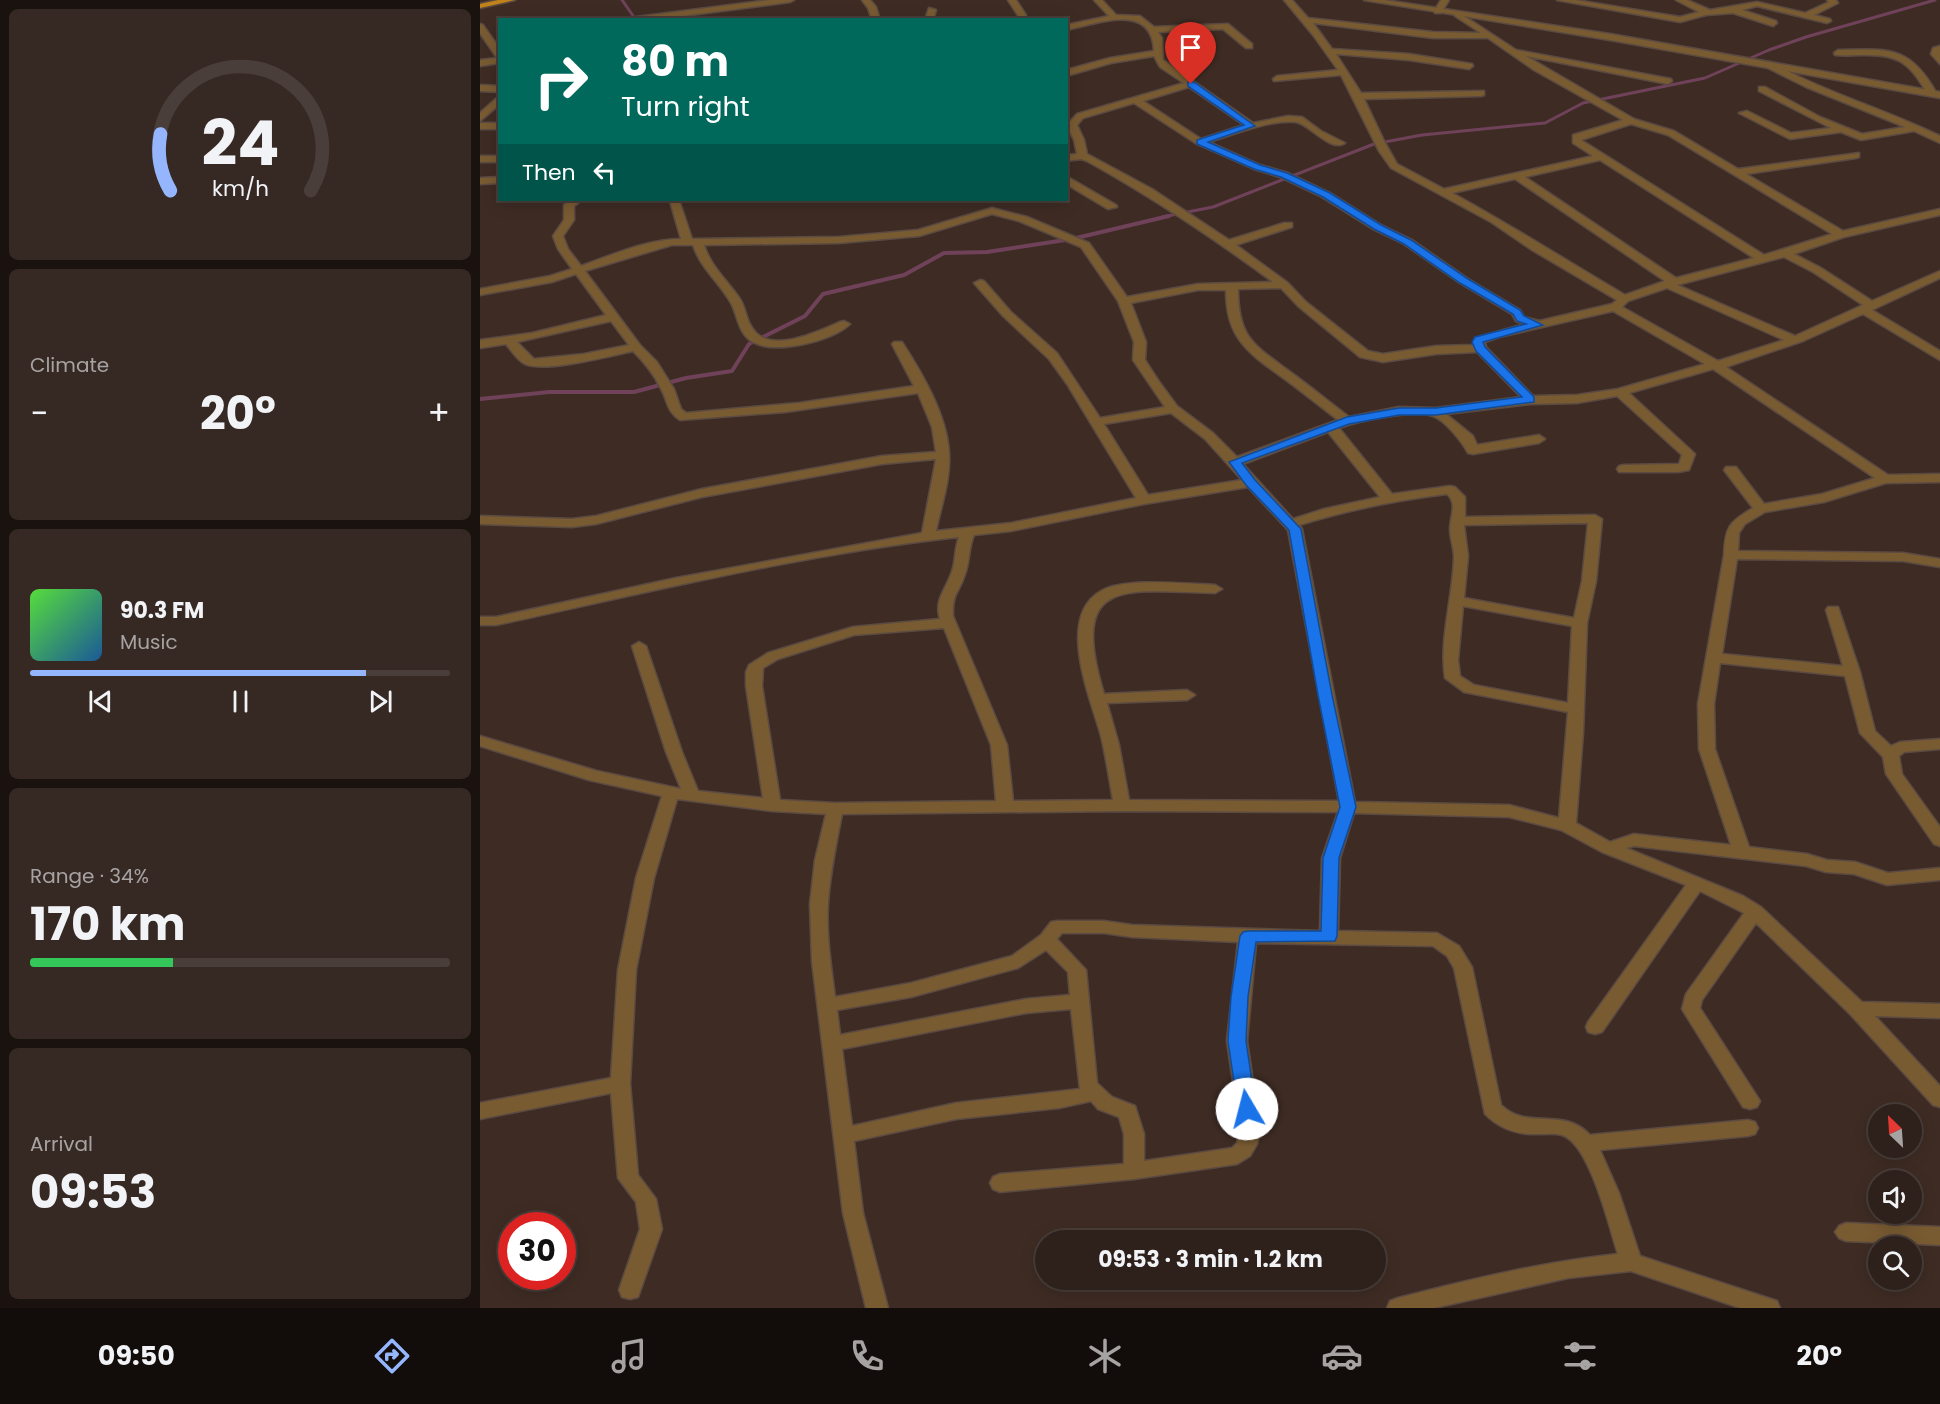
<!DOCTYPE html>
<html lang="en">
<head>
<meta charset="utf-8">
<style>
	body { margin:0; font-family:Poppins,sans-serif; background:#362924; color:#f1f3f6; height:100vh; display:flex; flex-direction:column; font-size:22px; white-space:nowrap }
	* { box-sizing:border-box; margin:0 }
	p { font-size:20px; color:#a7a3a3 }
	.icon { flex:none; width:33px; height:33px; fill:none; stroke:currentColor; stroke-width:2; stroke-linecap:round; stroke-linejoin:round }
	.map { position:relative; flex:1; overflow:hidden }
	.details { display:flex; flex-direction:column; gap:9px; padding:9px; background:#19120f; width:480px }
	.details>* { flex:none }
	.banner { position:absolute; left:18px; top:18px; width:570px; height:183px; border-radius:0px; box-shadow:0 3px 15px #0003,0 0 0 2px #493e3a; background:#00695c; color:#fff; overflow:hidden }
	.needle { width:39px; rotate:335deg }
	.buttons { position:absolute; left:1388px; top:1104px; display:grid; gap:12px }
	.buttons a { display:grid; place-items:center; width:54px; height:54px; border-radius:50%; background:#2e211b; box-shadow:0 3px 15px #0003,0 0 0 2px #493e3a; font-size:30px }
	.speed { position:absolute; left:18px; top:1212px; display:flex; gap:12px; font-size:30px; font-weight:700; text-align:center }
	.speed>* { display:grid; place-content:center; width:78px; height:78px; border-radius:50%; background:#2e211b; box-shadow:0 3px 15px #0003,0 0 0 2px #493e3a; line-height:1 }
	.speed .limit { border:9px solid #d22; background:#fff; color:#111 }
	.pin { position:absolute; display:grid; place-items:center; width:51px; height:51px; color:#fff; margin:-62px -26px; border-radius:50% 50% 50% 0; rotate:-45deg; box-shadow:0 0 6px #0007 }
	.pin .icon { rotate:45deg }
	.me { position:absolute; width:66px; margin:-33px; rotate:352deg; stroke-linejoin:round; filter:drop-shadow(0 0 4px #0008) }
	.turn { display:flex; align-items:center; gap:21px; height:126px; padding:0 24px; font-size:27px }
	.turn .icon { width:78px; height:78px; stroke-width:2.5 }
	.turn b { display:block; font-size:42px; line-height:51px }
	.then { display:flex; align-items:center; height:57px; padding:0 24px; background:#0003; gap:12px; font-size:22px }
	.big { font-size:45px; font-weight:700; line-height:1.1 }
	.details .tile { flex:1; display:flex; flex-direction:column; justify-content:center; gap:9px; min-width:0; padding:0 21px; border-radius:9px; background:#362924 }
	.details .dial { align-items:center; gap:0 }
	.dial svg { height:156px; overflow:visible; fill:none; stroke:#493e3a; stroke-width:7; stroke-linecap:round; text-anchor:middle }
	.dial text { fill:#f1f3f6; stroke:none }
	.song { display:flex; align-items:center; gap:18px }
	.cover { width:72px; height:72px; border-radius:9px; background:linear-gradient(135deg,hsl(110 70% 55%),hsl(210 70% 35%)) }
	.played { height:6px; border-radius:3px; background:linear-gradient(90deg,#95b6fd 80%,#493e3a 80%) }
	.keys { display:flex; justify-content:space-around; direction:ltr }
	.heat { display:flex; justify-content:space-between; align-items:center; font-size:33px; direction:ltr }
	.charge { height:9px; border-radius:4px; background:linear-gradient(90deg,#34c759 34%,#493e3a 0) }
	.trip { position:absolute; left:555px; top:1230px; width:351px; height:60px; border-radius:30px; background:#2e211b; box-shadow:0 3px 15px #0003,0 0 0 2px #493e3a; font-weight:700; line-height:60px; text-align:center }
	.tabs { display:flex; height:96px; justify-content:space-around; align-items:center; background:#120d0b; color:#a7a3a3 }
	.tabs .icon { width:42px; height:42px }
	.tabs .selected { color:#95b6fd }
	.tabs b { font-size:27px; color:#f1f3f6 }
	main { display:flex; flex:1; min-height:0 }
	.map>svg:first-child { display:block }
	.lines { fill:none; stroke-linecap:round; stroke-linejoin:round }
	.stream-far1 { stroke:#6f425a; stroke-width:3 }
	.stream { stroke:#6f425a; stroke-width:4 }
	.minor-casing { stroke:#5b4a42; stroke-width:3 }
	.tertiary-casing { stroke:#5b4a42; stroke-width:3 }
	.primary-casing { stroke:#5b4a42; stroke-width:3 }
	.minor { fill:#795b32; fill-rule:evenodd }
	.tertiary { fill:#795b32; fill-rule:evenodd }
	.primary { fill:#c08219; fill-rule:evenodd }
	.route { fill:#1a73e8; stroke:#114b97; stroke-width:1.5 }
</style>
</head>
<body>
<main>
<section class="details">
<div class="tile dial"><svg viewBox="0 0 100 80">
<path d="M14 69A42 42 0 1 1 86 69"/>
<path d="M14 69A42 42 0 0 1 9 40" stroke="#95b6fd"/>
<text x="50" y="56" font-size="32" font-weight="700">24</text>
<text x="50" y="72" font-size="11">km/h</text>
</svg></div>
<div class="tile"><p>Climate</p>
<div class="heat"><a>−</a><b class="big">20°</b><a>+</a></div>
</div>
<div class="tile">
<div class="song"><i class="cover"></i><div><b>90.3 FM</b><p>Music</p></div></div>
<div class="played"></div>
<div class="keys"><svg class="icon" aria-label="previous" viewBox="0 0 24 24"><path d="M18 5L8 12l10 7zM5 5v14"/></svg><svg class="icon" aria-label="pause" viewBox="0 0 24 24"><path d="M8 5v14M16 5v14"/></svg><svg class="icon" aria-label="next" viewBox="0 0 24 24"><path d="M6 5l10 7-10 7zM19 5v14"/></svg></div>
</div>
<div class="tile"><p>Range · 34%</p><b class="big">170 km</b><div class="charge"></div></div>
<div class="tile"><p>Arrival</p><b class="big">09:53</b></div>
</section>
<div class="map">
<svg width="1460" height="1308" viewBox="0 0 1460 1308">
	<rect width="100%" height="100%" fill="#3e2c24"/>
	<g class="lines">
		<g class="stream-far1">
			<polyline points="142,0 156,20"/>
			<polyline points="682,217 733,207 894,144 942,135 1065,123 1103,103 1225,78 1289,50 1326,37 1455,0"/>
		</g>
		<polyline class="stream" points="0,399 69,392 154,392 206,378 252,371 269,344 325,316 343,294 424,275 464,253 507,252 592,239 689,216"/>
		<defs>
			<g id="minor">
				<polygon points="290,0 314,0 310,2 172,20 152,19 156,17"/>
				<polygon points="382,0 390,0 396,7 400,20 392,20 388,8"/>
				<polygon points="528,0 536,0 546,15 545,17 539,17"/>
				<path d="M614,0h8l14,15 24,1 14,11 74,-3 24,20v4h-6l-23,-19 -65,3 4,6 1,22 90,63 35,-7 14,1 19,14 24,12c-14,10 -36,-19 -49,-21 -25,-3 -63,13 -87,20l51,23 28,8 42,20 51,32 31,15 56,39 52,31 4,7 15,4 73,-17 5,-4 -85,-50 -41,-28 -100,-54 -12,-17 -38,-76 -67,6 -1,-2 4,-3 61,-6 -25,-35 -29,-35h8l16,18 125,14 48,1 -26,-17v-4h3l58,38 155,29 1,2 -4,3 -142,-28 108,63 40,12 64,38 121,-16v4l-3,1 -110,16 97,57 97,-22v6l-96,22 -50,17 27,14 51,33 68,-30v7l-68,32 68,41v9l-77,-46 -60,27 -77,26 162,108 52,-1v8l-54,1 -62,19 -59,10 -20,12 -6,9 -1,18 165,2 37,6v8l-37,-6 -166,-2 -15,95 121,12 -17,-56 2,-3h10l22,65 15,59 16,15 9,-4 40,-3v10l-36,3 -5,4 3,18 38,53v19l-6,-2 -48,-70 -3,-17 -23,-24 -15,-57 -125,-13 -6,41 1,45 34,98 58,7 20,6 28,2 33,11 52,-5v12l-53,5 -33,-11 -28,-2 -20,-6 -172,-20 -8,2 117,48 18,11 101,95 78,2v14l-65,-2 65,70v21l-7,-2 -83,-91 -94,-91 -54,77 -2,8 60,93 -3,6 -7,2 -7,-2 -61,-98 4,-15 58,-81 -44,-22 -98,141 -7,2 -7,-2 -2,-5 2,-5 98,-137 -84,-33 -41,-22 -52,-13 -155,-4 -14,45 -2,73 99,2 22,13 13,21 29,138c27,26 62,1 89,30l158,-15 7,2 3,6 -3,6 -7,2 -148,14 19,43 21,63 137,45 3,7h-40l-109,-37 -63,7 -134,30h-47l3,-7 8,-3c73,-19 145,-36 220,-44 -9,-27 -28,-110 -56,-119 -7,-2 -16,-1 -23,-1 -22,1 -39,-5 -54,-20l-31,-146 -7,-12 -14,-10 -177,-3 -9,98 13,88 -3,15 -7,12 -13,8 -103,15 -134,13 -7,-3 -3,-6 3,-6 7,-3 124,-10v-30l-5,-17 -21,-8 -7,-8 -32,7 -103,11 -102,22 9,72 25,95h-22l-23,-95 -31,-252 -2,-57 5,-44 11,-46 -54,-3 -95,-12 -23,79 -18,92 -6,114 8,91 18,24 6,30 -24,68 -8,2 -8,-2 -3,-7 21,-61 -4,-27 -18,-24 -7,-85 -131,26v-16l131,-25 7,-108 18,-92 26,-82 -73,-16 -109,-34v-10l117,35 84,18 -15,-37 -34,-106 7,-4 7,4 36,106 16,39 65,7 -17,-112v-14l3,-7 19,-12 85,-26 87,-8c-6,-19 5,-28 11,-45 5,-11 3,-24 8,-37 -156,17 -310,55 -463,88h-16v-8h16l180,-39 246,-45 14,-74 -54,5 -180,33 -106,27 -24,3 -92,-3v-8l92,3 24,-3 106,-27 180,-33 54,-4 -4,-25 -14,-34 -133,19 -105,8c-14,-9 -12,-20 -20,-33 -7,-14 -16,-25 -27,-36 -22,5 -89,22 -108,13 -8,-4 -14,-14 -19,-20l-26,4v-8l52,-7 74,-18 -30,-41 -24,8 -72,13v-6l70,-13 22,-7 -14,-20 -5,-13 11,-16v-15l7,-5h11l-8,6v14l-11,16 5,13 13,17c31,-11 67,-27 100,-27l-11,-38 9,-1 13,39 147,-2 79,-7 74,-22 35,9 62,26 38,54 71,-13 75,-2c-60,-44 -121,-85 -186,-121l-6,-2 -15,2v-6l11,-1 -3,-14 -7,-15 10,-11 107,-31 -24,-16 -6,-11 -43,7 -45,13v-6l44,-12 44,-7c-2,-50 -57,-27 -88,-21v-5l43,-9zM833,23l120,15h55l46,32 89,50 -50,15v8l20,13 -149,33 -47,-25 -13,-23 -20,-42 117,-3 3,-1v-4l-123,2 -25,-39 73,6 60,9 4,-3 -1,-2 -63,-10 -77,-5zM709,87l55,38 -43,14 -58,-38zM654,103l63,41 57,25 26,8 42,20 51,32 31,15 56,39 52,31 4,7 9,3 -50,14 -1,7 -38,1 -53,8 -15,-3 -62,-49 -18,-19 -52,-38 56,-18v-4h-8l-55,17 -77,-51 -65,-35 -3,-14 -7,-15 6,-7zM1151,124l37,11 164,99 -68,21 -183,-115zM1120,160l154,98 -78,20 -151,-101zM1035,179l150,102 -40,14c-58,-34 -114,-70 -173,-102zM512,214l27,7 62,26 37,54 16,41 -1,18 32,47 -65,11 -43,-65 -46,-41 -27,-31 -4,-1 -6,3 29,33 46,43 18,25 69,114 -125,25 -75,8c5,-25 15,-52 13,-78 -2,-38 -27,-80 -47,-111h-8l-2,2 22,42 -115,17 -113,10 -5,-4 -7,-20 -17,-27 -17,-17 -55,-74 87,-26h21c8,24 26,37 38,58 7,13 7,31 22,39 22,13 80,-1 97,-18l-6,-3 -4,1c-21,9 -70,33 -87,7 -7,-8 -7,-21 -13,-30 -13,-19 -29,-32 -36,-54l135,-2 80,-7zM1304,257l29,15 50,33 -68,31 -118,-51zM801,288l17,18 62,51 23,5 53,-8 41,-2 44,45 -85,11 -37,-1 -50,10c-20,-15 -39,-31 -60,-46 -35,-26 -51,-33 -51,-82zM1187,288l117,52 -66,21 -96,-54 6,-6zM718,290h28c0,45 18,60 53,85 20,14 39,30 59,45l-101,37 -24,-24 -36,-27 -17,-23 -15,-23 1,-18 -15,-39zM1133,311l92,53 -87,25 -41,6 -44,1 -47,-49 -1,-5 14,-5zM131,321l18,24 -45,9 -50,5 -17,-17zM1233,369l162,109 -53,16 -58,10 -28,-37h-10l-2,3 29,38c-24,14 -28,19 -29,47l-26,149 1,45 32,96 -97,-11 -24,8 -34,-19 7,-90 4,-110 9,-42 6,-62 -7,-4 -130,2v-20l-10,-10 -5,-1 -58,8 -53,-66c19,-7 75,-19 94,-12 12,4 29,26 35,37l5,1 66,-11 6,-4 -6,-4 -62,10 -4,-9 -27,-22 84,-10 47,-1 40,-7 65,59 -3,9 -55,1 -5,1 -2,3 2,3h59l11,-2 6,-16 -66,-61zM691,413l34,26 37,41 -94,15 -44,-71zM848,432l52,65 -56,12 -31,10 -50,-55zM768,487l40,43 51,271 -210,-1 -10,-55 -12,-42 80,-3 8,-5 -8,-5 -83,4c-36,-119 21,-103 111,-101l7,-4 -7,-4c-28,-1 -91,-8 -114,6 -46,26 -10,108 0,145 5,21 8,42 12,64l-100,1 -6,-56 -54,-129c-1,-24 6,-22 12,-42 5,-12 3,-25 9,-39l37,-4 133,-27zM967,494c11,10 3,23 3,35 0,10 4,19 4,28 -1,41 -15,81 -9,121l19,14 104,20 -9,106 -50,-13 -154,-3 -53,-273 -3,-4c49,-15 98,-25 148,-31zM1108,523l-6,58 -8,37 -110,-20 4,-42 -4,-31zM983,606l109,20 -4,77 -94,-18 -14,-9 -2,-16zM464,628l47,117 5,56 -161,2 -55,-3 -18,-114 1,-18 15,-9 76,-24zM642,811l216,1 -16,46 -2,73 -188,-6 -28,-4h-47l-6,1 -10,13 -29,21 -101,27 -76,14c-4,-31 -9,-63 -7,-94 2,-30 8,-59 14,-89zM582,933h42l28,4 106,5 -11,99 13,88 -3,14 -5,5 -88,13v-27l-9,-28 -23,-9 -15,-14 -11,-113 -29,-31zM566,950l22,22 2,23 -44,4 -186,36 -3,-25 74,-13 107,-29zM591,1009l9,80 -124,14 -104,23 -10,-77 184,-36z"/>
				<polygon points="961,0 969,0 961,13 955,13 954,11"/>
				<polygon points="1077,0 1095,0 1200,17 1219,12 1196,0 1207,0 1230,10 1277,2 1325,13 1349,2 1347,0 1356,0 1358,3 1334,15 1350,19 1351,21 1347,23 1277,6 1262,10 1296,21 1297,23 1293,26 1253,13 1226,15 1200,22"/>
				<polygon points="449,8 456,10 453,20 445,20"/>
				<polygon points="0,24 3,25 20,49 20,63 0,66 0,60 17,58 0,33"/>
				<polygon points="1460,46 1460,64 1451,54 1453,48"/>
				<path d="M1358,50c51,-1 72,-5 99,44l-8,2c-19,-31 -27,-42 -66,-41 -9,0 -19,1 -28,0l-1,-2z"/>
				<path d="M1284,62h6c54,30 114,47 170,74v7l-26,-12 -53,9 -20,-8 -51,7 -51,-26 8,-2 44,22 40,-5 -72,-37v-4h6l55,30 42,17 43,-7 -99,-40 -42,-21z"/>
				<polygon points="0,85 20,86 20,92 0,91"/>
				<polygon points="20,95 20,104 0,121 0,113"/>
				<rect x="0" y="123" width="20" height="6"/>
				<rect x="0" y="156" width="20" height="6"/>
				<polygon points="586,176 636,205 637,207 628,209 586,184"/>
				<polygon points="20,177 20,183 0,184 0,178"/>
				<polygon points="1366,1223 1460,1227 1460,1245 1366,1241 1359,1238 1355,1232 1359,1226"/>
			</g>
			<polygon id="tertiary" points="884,0 904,0 1130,34 1460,92 1460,98 1130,40"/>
			<polygon id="primary" points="18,0 35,0 0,8 0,4"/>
		</defs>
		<use href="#minor" class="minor-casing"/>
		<use href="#tertiary" class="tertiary-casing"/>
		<use href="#primary" class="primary-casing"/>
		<use href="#minor" class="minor"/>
		<use href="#tertiary" class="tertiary"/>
		<use href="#primary" class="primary"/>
	</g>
	<polygon class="route" points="708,82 714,82 775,126 728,142 780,165 807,173 850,193 901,225 931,240 988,279 1040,310 1044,316 1063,325 1003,342 1005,347 1054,397 1054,402 956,415 919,415 869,424 762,463 775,480 821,529 852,695 876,807 859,858 857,936 855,941 776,942 768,997 766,1041 776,1109 773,1114 767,1116 760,1114 758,1109 748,1041 751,997 760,936 763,932 768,931 841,931 843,858 860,807 838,695 809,530 766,485 749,462 867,417 919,408 956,408 1042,397 996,351 992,342 995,337 1046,324 1037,321 1033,314 980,283 924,244 894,229 843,197 801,177 774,169 717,144 717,140 764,125 708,86"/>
</svg>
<div class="buttons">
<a><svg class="needle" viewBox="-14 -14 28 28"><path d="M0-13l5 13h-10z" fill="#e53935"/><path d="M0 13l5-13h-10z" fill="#a7a3a3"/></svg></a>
<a><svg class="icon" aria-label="sound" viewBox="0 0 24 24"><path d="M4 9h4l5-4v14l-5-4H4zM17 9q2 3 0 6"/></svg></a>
<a><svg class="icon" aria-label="search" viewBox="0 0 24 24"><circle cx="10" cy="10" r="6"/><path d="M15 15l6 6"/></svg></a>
</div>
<div class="speed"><div class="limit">30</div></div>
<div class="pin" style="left:711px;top:84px;background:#d93025"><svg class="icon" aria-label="arrive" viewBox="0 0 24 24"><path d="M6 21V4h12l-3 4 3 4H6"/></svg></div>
<svg class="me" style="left:767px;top:1109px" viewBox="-20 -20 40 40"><circle r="19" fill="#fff"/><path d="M0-13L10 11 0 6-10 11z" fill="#1a73e8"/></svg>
<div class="trip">09:53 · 3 min · 1.2 km</div>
<div class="banner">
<div class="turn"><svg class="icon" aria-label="right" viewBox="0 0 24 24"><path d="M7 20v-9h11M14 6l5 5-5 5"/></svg><div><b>80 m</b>Turn right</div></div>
<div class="then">Then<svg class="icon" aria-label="left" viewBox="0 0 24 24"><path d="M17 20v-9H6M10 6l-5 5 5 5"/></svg></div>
</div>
</div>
</main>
<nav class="tabs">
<b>09:50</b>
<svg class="icon selected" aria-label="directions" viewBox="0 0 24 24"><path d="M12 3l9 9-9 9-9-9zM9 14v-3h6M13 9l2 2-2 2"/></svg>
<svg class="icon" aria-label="music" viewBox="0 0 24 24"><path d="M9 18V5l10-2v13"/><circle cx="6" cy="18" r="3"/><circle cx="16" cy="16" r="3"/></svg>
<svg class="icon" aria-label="phone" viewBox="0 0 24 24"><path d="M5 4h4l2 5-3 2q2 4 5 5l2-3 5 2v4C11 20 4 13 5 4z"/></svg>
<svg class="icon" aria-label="climate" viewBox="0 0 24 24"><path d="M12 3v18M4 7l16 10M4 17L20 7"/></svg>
<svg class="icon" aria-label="car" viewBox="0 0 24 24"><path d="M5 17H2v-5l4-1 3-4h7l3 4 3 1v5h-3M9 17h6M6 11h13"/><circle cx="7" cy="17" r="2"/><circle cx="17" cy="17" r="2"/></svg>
<svg class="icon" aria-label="filters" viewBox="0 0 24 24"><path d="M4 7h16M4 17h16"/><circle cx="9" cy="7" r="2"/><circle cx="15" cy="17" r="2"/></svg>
<b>20°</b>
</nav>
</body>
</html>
